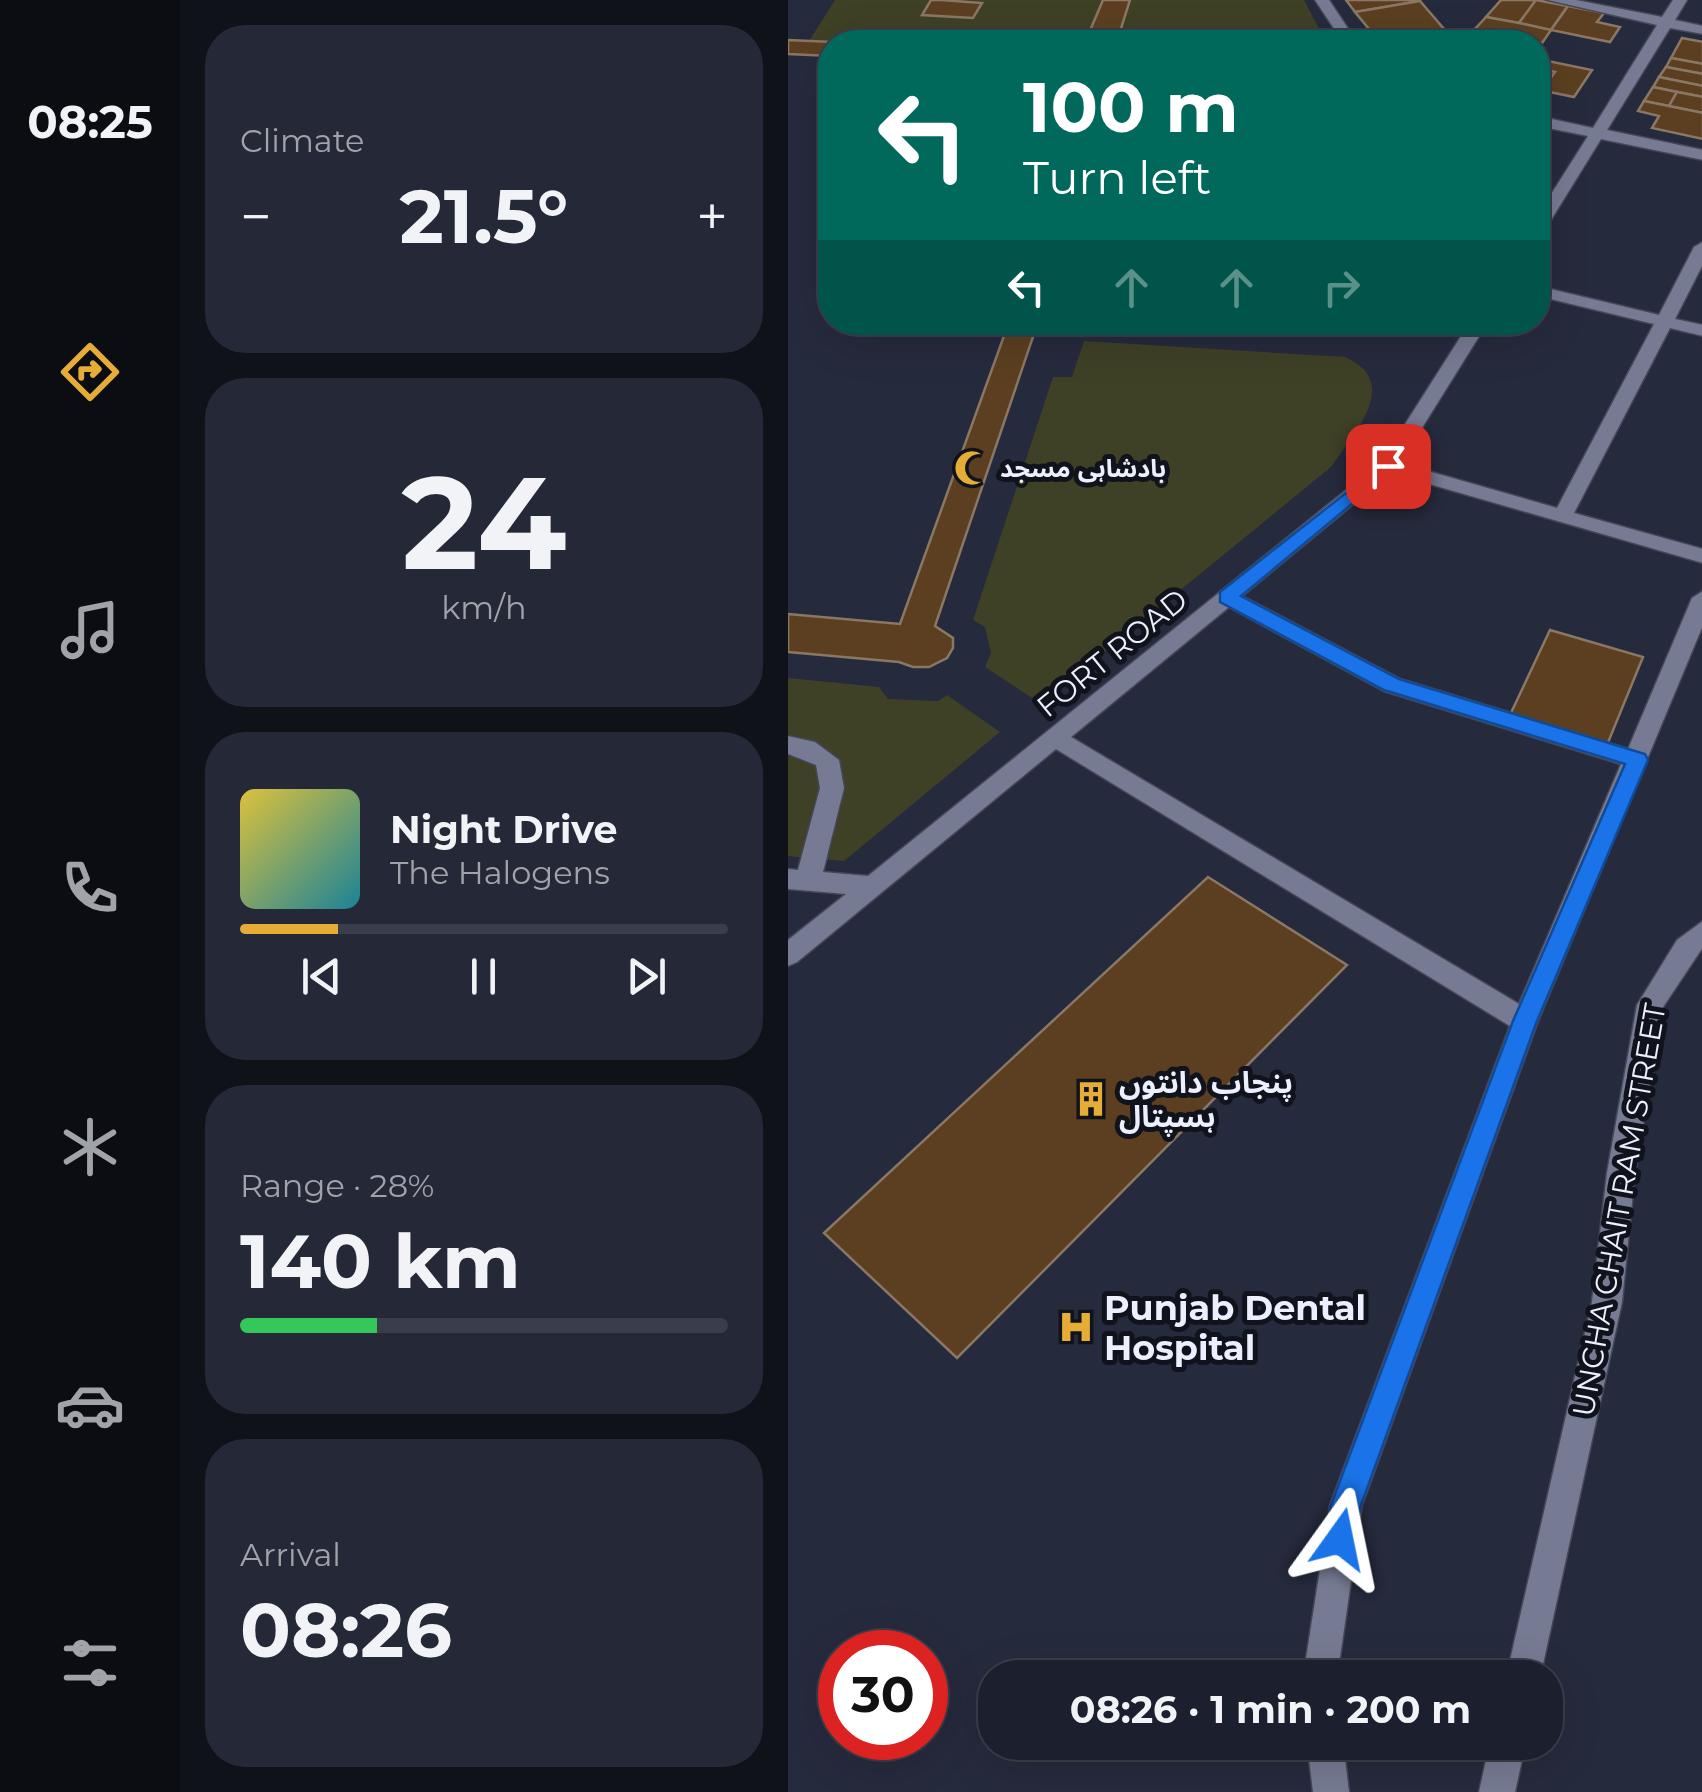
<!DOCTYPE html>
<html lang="en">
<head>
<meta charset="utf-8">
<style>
	body { margin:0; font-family:Montserrat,"Noto Sans Arabic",sans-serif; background:#252836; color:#f1f3f6; height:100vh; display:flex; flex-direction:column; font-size:38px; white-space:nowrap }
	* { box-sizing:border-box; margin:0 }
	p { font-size:32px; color:#a0a3aa }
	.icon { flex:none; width:55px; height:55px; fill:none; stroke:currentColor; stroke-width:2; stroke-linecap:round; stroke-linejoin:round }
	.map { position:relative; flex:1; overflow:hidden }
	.panel { display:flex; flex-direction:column; gap:25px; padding:25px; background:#0f1219; width:608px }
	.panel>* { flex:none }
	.hud { position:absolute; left:30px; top:30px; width:732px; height:305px; border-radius:40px; box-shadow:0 10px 40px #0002,0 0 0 2px #3a3e4a; background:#00695c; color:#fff; overflow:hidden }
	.speed { position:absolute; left:30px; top:1630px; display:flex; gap:20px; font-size:50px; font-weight:700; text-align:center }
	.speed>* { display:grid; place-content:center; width:130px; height:130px; border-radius:50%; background:#1c202e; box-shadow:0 10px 40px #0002,0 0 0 2px #3a3e4a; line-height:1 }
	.speed .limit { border:15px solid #d22; background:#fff; color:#111 }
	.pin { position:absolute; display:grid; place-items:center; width:85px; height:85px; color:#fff; margin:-42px; border-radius:20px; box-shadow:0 5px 15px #0006 }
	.me { position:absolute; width:110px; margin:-55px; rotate:12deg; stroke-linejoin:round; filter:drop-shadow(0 0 8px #0008) }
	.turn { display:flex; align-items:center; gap:35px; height:210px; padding:0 40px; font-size:45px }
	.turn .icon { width:130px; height:130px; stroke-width:2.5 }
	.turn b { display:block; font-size:70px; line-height:85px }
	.lanes { display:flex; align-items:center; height:95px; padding:0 40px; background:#0003; justify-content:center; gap:50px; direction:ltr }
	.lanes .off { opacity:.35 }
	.big { font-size:75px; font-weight:700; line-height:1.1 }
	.panel .tile { flex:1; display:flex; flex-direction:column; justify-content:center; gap:15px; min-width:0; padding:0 35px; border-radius:40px; background:#252836 }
	.panel .dial { align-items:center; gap:0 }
	.dial b { font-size:130px; line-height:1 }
	.song { display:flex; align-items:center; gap:30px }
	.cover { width:120px; height:120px; border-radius:15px; background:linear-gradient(135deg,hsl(50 70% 55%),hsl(190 70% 35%)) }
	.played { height:10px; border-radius:5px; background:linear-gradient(90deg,#e5ad35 20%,#3a3e4a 20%) }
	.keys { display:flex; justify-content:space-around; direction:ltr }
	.heat { display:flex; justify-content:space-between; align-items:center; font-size:55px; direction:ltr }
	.charge { height:15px; border-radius:8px; background:linear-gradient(90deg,#34c759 28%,#3a3e4a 0) }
	.trip { position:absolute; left:190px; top:1660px; width:585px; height:100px; border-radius:40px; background:#1c202e; box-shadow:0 10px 40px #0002,0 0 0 2px #3a3e4a; font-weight:700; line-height:100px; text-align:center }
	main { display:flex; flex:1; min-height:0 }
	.tabs { display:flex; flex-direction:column; width:180px; justify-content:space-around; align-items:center; background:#0b0d12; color:#a0a3aa }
	.tabs .icon { width:70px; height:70px }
	.tabs .on { color:#e5ad35 }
	.tabs b { font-size:45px; color:#f1f3f6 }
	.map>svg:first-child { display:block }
	.green { fill:#3e4126 }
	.building { fill:#5b3f20; stroke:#8a7764; stroke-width:2.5 }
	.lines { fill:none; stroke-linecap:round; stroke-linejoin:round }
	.minor-casing { stroke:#444758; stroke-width:3 }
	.minor { fill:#767b93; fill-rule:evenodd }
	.route { fill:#1a73e8; stroke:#114b97; stroke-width:2.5 }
	.labels { text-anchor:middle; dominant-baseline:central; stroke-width:10; stroke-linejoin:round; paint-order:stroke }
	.far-poi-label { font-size:25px; font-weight:bold; fill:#eceffd; stroke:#11131c; text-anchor:start }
	.street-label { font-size:30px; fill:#eceffd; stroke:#11131c }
	.poi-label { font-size:30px; font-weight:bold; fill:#eceffd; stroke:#11131c; text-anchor:start }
	.near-poi-label { font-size:35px; font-weight:bold; fill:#eceffd; stroke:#11131c; text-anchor:start }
</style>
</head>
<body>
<main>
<nav class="tabs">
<b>08:25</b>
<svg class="icon on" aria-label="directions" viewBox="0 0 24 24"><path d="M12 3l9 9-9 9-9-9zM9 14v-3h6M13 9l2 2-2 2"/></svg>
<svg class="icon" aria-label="music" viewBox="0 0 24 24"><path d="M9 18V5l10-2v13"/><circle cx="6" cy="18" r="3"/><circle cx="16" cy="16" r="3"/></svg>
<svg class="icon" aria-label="phone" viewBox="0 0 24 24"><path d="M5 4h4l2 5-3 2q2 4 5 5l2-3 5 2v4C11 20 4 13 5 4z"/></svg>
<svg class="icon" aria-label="climate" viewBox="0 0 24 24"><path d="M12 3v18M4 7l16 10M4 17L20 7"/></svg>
<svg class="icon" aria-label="car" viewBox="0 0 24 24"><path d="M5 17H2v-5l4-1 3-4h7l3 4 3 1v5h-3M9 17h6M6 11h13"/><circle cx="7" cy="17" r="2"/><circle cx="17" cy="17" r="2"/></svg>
<svg class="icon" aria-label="filters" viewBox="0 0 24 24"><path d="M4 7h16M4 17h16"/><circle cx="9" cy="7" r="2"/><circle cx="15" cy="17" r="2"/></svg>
</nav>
<section class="panel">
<div class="tile"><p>Climate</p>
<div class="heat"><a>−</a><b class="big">21.5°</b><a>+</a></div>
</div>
<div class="tile dial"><b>24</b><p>km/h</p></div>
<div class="tile">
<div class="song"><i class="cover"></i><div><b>Night Drive</b><p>The Halogens</p></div></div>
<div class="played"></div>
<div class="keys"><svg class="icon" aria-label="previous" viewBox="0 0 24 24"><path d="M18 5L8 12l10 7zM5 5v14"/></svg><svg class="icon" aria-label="pause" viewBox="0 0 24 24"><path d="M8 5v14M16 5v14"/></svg><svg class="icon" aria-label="next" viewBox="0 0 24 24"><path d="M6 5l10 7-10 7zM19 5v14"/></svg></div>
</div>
<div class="tile"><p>Range · 28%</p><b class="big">140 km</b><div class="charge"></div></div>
<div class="tile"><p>Arrival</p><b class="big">08:26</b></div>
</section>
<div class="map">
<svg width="915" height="1792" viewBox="0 0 915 1792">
	<rect width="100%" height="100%" fill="#262a3d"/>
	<g class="green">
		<polygon points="47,0 315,0 301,33 271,42 21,41"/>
		<polygon points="342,0 516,0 538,42 361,42 330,38"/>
		<path d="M296,341l261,16c57,25 10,75 -14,110l-290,237 -56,-37 6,-14 -6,-26 -12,-7 80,-243h19z"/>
		<polygon points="0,678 91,687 100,699 150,701 159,695 212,732 56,861 0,856"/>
	</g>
	<g class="building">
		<polygon points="143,0 153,0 194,3 185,18 134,15"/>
		<polygon points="315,0 342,0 330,38 324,40 328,42 271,42 301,33"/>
		<polygon points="558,0 631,0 632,1 567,12"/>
		<polygon points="713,0 748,0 731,23 698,17"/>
		<polygon points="748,0 780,6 763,30 731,23"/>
		<polygon points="632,1 656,29 590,40 567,12"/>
		<polygon points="780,6 816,13 809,22 832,27 822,42 763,30"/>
		<polygon points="698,17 731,23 763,30 754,43 687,29"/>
		<polygon points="656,29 661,36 682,36 687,29 731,38 728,42 590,40"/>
		<polygon points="894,38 915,42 915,64 883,58"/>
		<polygon points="0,40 44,42 42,56 0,54"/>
		<polygon points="883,58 915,64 915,74 878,67"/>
		<polygon points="750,59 804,70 786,97 752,90 750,94 750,85 757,86 767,72 750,69"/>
		<polygon points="878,67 915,74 915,86 871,77"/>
		<polygon points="871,77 915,86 915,97 865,87"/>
		<polygon points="865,87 889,92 881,106 856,101"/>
		<polygon points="889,92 915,97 915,113 881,106"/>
		<polygon points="856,101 915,113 915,139 864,128 871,116 850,111"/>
		<polygon points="221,322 250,322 147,626 165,638 165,648 159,658 141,667 125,667 111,662 0,652 0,614 112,624"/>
		<polygon points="762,630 855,657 819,745 722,715"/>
		<polygon points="420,877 559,965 169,1358 36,1233"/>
	</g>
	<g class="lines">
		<defs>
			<g id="minor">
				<polygon points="527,0 541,0 569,42 555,42"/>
				<polygon points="760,0 788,0 874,17 885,0 899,0 887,20 915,26 915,34 882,28 819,130 915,150 915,160 813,139 758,228 750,233 750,215 800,136 750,126 750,116 805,128 869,25"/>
				<path d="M915,242v22l-28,55 28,6v11l-33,-8 -96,185 129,36v14l-312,-90 -149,123 158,83 228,70 64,-151 11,-7v34l-165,396 -176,484 -25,173h-34l27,-173 180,-479 -454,-277 -259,213 -9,4v-26l58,-46 -58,-5v-20l10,1 22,-82 -4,-23 -28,-11v-18l27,6 24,18 5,28 -21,84 45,4 513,-414 89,-140h18l-88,141 157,45 97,-184 -116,-28v-10l121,29 35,-68zM441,607l155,84 237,73 -102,240 -448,-267z"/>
				<polygon points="915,921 915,947 875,1007 847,1173 834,1302 752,1678 718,1678 804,1302 819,1173 849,1005 889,940"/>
				<polygon points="519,1742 555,1742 561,1792 525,1792"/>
				<polygon points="702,1742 738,1742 727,1792 691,1792"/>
			</g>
		</defs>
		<use href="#minor" class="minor-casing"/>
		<use href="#minor" class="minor"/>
	</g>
	<polygon class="route" points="600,460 606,462 606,469 453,596 611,679 857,754 860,760 749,1021 573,1505 563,1550 552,1554 542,1550 538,1539 543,1505 725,1021 837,764 596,690 432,602 432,592"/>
	<defs>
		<symbol id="mosque-bare" viewBox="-9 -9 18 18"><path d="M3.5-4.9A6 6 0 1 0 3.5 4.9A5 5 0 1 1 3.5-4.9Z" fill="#e5ad35" stroke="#11131c" stroke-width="2.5" paint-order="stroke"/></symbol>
		<symbol id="building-bare" viewBox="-9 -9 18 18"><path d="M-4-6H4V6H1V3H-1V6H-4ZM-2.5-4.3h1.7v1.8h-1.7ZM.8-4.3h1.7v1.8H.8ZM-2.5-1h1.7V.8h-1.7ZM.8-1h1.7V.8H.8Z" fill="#e5ad35" stroke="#11131c" stroke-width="2.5" paint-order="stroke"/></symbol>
		<symbol id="hospital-bare" viewBox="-9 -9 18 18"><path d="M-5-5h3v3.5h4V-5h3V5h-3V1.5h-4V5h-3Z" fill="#e5ad35" stroke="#11131c" stroke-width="2.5" paint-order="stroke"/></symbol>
	</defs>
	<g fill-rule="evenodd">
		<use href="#mosque-bare" x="159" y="443" width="50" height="50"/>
		<use href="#building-bare" x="278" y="1074" width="50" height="50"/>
		<use href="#hospital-bare" x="263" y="1302" width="50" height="50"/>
	</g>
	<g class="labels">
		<g class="far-poi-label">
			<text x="212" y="468">بادشاہی مسجد</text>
		</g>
		<g class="street-label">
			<text transform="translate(324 653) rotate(-39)">FORT ROAD</text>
			<text transform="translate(831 1210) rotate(-80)">UNCHA CHAIT RAM STREET</text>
		</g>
		<g class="poi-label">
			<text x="331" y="1082">پنجاب دانتوں<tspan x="331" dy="34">ہسپتال</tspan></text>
		</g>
		<g class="near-poi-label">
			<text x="316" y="1307">Punjab Dental<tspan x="316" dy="40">Hospital</tspan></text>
		</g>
	</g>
</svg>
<div class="speed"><div class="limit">30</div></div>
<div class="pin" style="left:600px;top:466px;background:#d93025"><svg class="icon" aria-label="arrive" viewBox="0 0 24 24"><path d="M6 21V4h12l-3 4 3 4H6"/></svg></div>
<svg class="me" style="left:552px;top:1539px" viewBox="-20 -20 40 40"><path d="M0-17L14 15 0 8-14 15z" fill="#1a73e8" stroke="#fff" stroke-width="4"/></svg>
<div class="trip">08:26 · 1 min · 200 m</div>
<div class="hud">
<div class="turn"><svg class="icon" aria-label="left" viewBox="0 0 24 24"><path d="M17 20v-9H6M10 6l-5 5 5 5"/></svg><div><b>100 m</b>Turn left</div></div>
<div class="lanes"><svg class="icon" aria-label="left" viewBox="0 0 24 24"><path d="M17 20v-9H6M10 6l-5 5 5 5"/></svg><svg class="icon off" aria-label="ahead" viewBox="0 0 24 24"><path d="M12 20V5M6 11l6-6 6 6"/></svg><svg class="icon off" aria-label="ahead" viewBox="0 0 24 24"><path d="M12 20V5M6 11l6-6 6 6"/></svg><svg class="icon off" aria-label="right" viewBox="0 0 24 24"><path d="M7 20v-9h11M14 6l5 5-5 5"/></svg></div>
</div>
</div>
</main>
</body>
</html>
